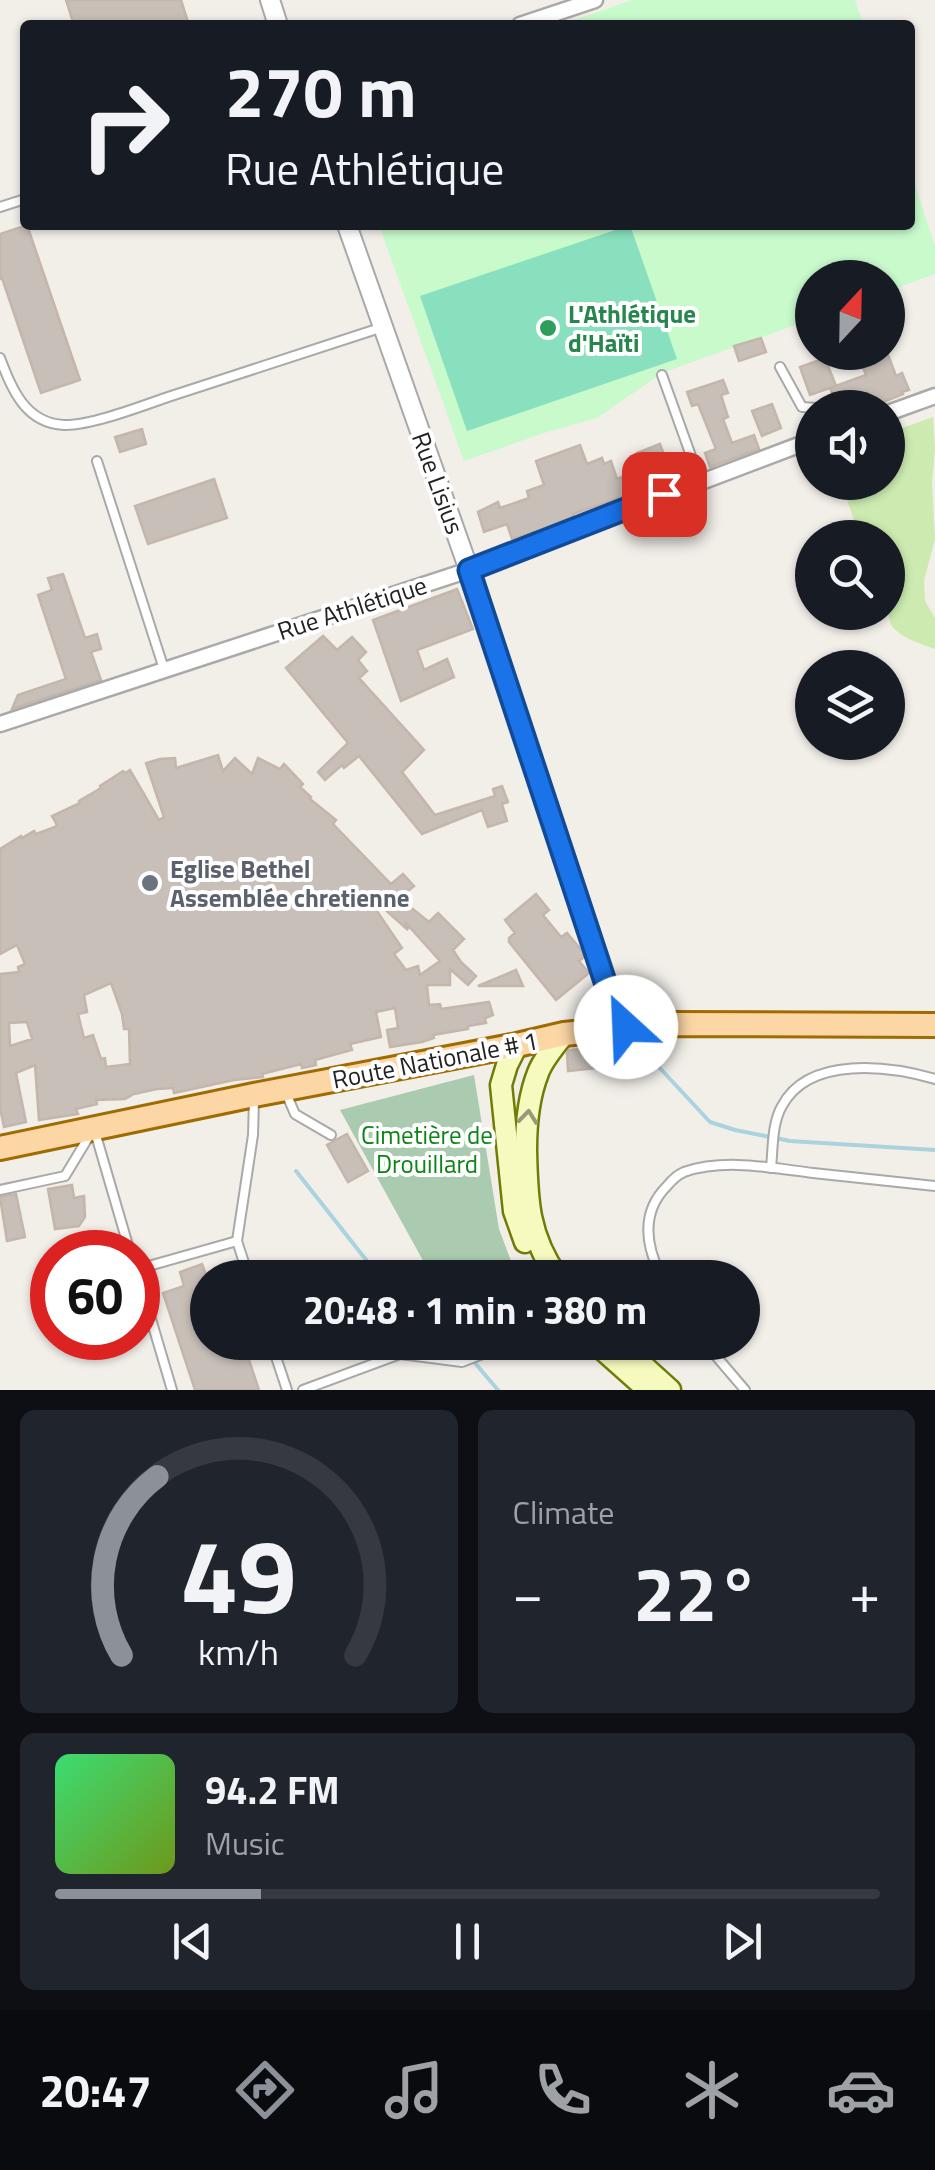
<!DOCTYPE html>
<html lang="en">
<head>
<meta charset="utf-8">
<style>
	body { margin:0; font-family:"Titillium Web",sans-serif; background:#20242c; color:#f1f3f6; height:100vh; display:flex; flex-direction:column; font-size:38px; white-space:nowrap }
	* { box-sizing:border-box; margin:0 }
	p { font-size:32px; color:#9ea1a6 }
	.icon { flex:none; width:55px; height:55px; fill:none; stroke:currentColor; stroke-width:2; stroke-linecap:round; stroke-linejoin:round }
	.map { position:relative; height:1390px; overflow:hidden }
	.panel { display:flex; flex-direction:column; gap:20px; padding:20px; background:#0d0f14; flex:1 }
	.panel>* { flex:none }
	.hud { position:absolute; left:20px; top:20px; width:895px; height:210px; border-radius:10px; box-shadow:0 2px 8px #0004; background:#171b24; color:#f1f3f6; overflow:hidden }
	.needle { width:65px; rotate:22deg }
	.fabs { position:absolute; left:795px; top:260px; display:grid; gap:20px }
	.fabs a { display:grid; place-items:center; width:110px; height:110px; border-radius:50%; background:#171b24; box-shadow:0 2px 8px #0004; font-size:50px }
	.speed { position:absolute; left:30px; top:1230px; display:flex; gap:20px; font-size:50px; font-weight:700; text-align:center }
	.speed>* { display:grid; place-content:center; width:130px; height:130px; border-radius:50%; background:#171b24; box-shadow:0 2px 8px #0004; line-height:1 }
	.speed .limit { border:15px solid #d22; background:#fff; color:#111 }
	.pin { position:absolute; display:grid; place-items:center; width:85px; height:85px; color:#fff; margin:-42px; border-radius:20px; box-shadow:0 5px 15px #0006 }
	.me { position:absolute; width:110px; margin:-55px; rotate:335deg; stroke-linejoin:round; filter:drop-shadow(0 0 8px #0008) }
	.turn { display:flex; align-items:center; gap:35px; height:210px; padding:0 40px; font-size:45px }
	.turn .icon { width:130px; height:130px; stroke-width:2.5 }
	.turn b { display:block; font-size:70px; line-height:85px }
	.big { font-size:75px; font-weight:700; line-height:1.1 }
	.panel .tile { flex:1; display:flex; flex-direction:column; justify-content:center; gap:15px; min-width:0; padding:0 35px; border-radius:15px; background:#20242c }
	.panel .dial { align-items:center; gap:0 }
	.dial svg { height:260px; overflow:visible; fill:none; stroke:#363941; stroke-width:7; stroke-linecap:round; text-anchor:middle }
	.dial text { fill:#f1f3f6; stroke:none }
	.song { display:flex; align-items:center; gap:30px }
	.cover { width:120px; height:120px; border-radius:15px; background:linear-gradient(135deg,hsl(140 70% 55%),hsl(80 70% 35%)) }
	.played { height:10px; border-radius:5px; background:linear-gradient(90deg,#8c9099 25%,#363941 25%) }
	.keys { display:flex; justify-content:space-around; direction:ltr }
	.heat { display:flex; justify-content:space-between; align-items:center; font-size:55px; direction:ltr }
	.panel .tiles { flex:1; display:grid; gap:20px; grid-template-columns:1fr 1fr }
	.tile:last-child { grid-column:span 2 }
	.trip { position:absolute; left:190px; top:1260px; width:570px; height:100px; border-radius:50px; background:#171b24; box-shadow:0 2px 8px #0004; font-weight:700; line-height:100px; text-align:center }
	.tabs { display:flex; height:160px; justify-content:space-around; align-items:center; background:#090b0e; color:#9ea1a6 }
	.tabs .icon { width:70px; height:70px }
	.tabs .selected { color:#8c9099 }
	.tabs b { font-size:45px; color:#f1f3f6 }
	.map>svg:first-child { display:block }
	.grass { fill:#cdebb0 }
	.cemetery { fill:#aacbaf }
	.park { fill:#c8facc }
	.pitch { fill:#88e0be }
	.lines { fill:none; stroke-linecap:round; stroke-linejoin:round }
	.stream { stroke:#aad3df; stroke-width:4 }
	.building { fill:#c7bfb8; stroke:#c4b6ab; stroke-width:2.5; fill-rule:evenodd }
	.service-casing { stroke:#a9a9a9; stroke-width:12 }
	.minor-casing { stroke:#a9a9a9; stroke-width:19 }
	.tertiary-casing { stroke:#a9a9a9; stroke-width:22 }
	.secondary-casing { stroke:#707d05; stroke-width:25 }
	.primary-casing { stroke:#a06b00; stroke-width:28 }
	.service { stroke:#fff; stroke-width:8 }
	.minor { stroke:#fff; stroke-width:14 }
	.tertiary { stroke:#fff; stroke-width:18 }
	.secondary { stroke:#f7fabf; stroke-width:20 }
	.primary { stroke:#fcd6a4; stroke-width:22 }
	.oneway { stroke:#979978 }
	.route-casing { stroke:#114b97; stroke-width:25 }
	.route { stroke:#1a73e8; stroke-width:18 }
	.leisure-dot { fill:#2e9e5b; stroke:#fff; stroke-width:4 }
	.worship-dot { fill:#6b7280; stroke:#fff; stroke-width:4 }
	.labels { text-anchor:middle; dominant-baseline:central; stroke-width:8; stroke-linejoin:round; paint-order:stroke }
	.leisure-label { font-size:25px; font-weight:bold; fill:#27864d; stroke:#fff; text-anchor:start }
	.street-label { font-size:25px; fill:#222; stroke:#fff }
	.worship-label { font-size:25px; font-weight:bold; fill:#5b616d; stroke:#fff; text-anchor:start }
	.park-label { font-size:25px; fill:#0c8416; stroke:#fff }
</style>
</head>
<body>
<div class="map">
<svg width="935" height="1390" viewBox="0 0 935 1390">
	<rect width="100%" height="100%" fill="#f2efe9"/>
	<path class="grass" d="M933,417l2,32 -3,33 3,57 -11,42 1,20 10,17v31c-14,-5 -34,-11 -43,-23 -8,-11 -4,-71 -4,-88l-28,-1 -19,-54 47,-1v-49z"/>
	<polygon class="cemetery" points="474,1075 499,1229 517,1277 432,1277 340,1110"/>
	<g class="park">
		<polygon points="632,0 855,0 863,25 560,25"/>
		<polygon points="910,170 935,246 935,274 888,291 888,278 812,278 812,319 662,373 597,418 544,433 464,461 379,225 910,225"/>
	</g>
	<polygon class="pitch" points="630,225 677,359 467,431 420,296"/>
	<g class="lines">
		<g class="stream">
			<polyline points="657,1065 710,1122 735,1130 790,1141 935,1150"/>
			<polyline points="296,1171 367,1261 386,1278"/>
			<polyline points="457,1342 498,1390"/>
		</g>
	</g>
	<g class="building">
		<polygon points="66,0 181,0 189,25 74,25"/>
		<polygon points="27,225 80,380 41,393 2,278 0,279 0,234"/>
		<polygon points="761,338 766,352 739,361 734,346"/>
		<polygon points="857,352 887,352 896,376 902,373 909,390 902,392 903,394 869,408 838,408 830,388 866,375"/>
		<polygon points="825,358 836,386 810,395 800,367"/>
		<polygon points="723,380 728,393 721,395 728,417 723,419 732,443 754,435 759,449 710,467 705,453 716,449 698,404 692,406 687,392"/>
		<polygon points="772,404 781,428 762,436 752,411"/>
		<polygon points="142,429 146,444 120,452 115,437"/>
		<polygon points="660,444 669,468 664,470 669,482 633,496 631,493 573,514 575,519 540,532 540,530 512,539 507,524 484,532 478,512 498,502 500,508 529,498 527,491 544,485 536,461 580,445 587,464 602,458 604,464 611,461 617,479 643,469 637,453"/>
		<polygon points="214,479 227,518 148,544 135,506"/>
		<polygon points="63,574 85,638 97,634 101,649 91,652 101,680 12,709 18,695 66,679 38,595 52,590 48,578"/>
		<polygon points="457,589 473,629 417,650 424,670 447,659 454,677 401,701 373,620"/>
		<polygon points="323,636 337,650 352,637 366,652 358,660 367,671 359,678 424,750 402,772 435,815 495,796 493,789 502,786 508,802 502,804 507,821 488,827 482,810 422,834 359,756 344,768 342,765 325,780 318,772 348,743 286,668"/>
		<path d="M218,755l5,16 12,-13 17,16 6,-16 22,11 4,-5 19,20 -3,3 11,10 -1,2 26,21 -3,4 58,60 12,-10 11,12 -15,12 30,24 9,-9 26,26 -11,11 8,12 15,14 -8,9 -18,-16v16h-23l2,20 11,-1 1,5 48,-7 4,13 -8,3 1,5 -18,3v3l-35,6 1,3 -12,4 -32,5 -3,-17 11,-2 -3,-20 -19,4 5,25 -31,7 2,6 -37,10 1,5 -14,3 -1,-4 -39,10 1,3 -29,3 -60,13 -1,-5 -16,1 -23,5 -9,5 -29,1 1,4 -21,5 2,5 -39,6 -4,-55 -19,8 10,49 -22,5 -4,-19v-134l19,-2 -1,-5 7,-3 -8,-19 -17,9v-105l21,-13 1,2 12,-7 2,3 19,-7 2,-2 -5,-9 28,-13 -1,-2 22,-13 -1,-2 23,-15 2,2 5,-3 29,50 5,-3 -18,-54 14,-4 15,-1 1,10zM370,896l38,34 -3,-8 35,39 -20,14 -2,-9 -12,4 -12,-16 8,-6 -34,-50zM111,983l11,31 2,15h5l1,35 -24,3 -1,-9 -4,1 -8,-24 -9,3 -6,-24 9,-2 -3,-17zM27,1022l5,17 -22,7 -1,-23z"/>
		<polygon points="536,894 549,910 543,915 561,937 567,933 583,952 584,957 579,961 589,973 556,1000 509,942 509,938 515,933 505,920"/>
		<polygon points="516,970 523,986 478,986"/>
		<polygon points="644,1044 645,1053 650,1053 651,1062 568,1071 567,1053 569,1050"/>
		<polygon points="347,1134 368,1171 348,1182 327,1145"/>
		<polygon points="72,1185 74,1198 84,1196 85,1217 79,1226 55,1229 48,1189"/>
		<polygon points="16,1194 25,1237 7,1241 0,1197"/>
		<polygon points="202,1264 208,1280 208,1342 243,1342 259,1390 195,1390 163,1293 184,1286 180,1272"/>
	</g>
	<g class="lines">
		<defs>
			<g id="service">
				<polyline points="0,207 25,199"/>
				<path d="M0,358c12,31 25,65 64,67 26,1 78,-19 104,-28 71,-23 142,-46 212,-69"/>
				<polyline points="780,367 802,407 817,408"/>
				<polyline points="662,375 700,481"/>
				<polyline points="97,461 164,669"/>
				<polyline points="286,1093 295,1114 331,1135"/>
				<polyline points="95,1132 130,1252"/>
				<path d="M771,1168c2,-20 1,-45 11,-62 27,-51 108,-40 153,-27"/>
				<polyline points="0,1190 65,1176 91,1133"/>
				<polyline points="138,1269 237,1241"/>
				<polyline points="138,1275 172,1390"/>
				<polyline points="249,1278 237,1241 253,1135 254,1099"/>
				<path d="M662,1278c-16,-31 -22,-65 5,-92 5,-6 10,-11 17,-14 41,-14 87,-4 129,1 41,4 81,9 122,13"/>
				<polyline points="271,1342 287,1390"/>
				<polyline points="704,1342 745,1390"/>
				<polyline points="303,1390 400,1354 462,1362 514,1342"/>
			</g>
			<g id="minor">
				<polyline points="520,25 595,0"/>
				<polyline points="888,413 935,396"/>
				<polyline points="0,724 469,570 812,440"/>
			</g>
			<g id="tertiary">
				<polyline points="270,0 278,25"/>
				<polyline points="347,225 469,570 621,1027"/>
			</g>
			<g id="secondary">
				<polyline points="517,1045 507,1065 501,1085 514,1211 525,1242"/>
				<path d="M558,1278c-30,-42 -31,-78 -32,-128 0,-26 2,-52 12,-77 5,-14 17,-27 26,-39"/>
				<polyline points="594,1342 648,1390"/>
				<polyline points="617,1342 670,1390"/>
			</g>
			<polyline id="primary" points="0,1148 254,1095 517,1045 564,1034 663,1024 935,1025"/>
		</defs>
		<use href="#service" class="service-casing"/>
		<use href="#minor" class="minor-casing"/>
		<use href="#tertiary" class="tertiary-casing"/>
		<use href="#secondary" class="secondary-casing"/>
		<use href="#primary" class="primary-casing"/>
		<use href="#service" class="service"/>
		<use href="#minor" class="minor"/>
		<use href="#tertiary" class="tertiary"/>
		<use href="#secondary" class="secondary"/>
		<use href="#primary" class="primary"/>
	</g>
	<defs><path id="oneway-chevron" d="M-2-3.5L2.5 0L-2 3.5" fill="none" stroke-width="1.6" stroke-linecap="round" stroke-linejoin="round" transform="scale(2.5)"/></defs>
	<use class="oneway" href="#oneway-chevron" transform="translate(528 1117) rotate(-84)"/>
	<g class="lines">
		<defs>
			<polyline id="route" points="626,1027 620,1027 469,570 664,494"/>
		</defs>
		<use href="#route" class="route-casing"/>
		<use href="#route" class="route"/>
	</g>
	<circle class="leisure-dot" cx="548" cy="328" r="10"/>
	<circle class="worship-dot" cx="150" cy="883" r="10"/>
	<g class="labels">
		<g class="leisure-label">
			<text x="568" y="314">L'Athlétique<tspan x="568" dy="29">d'Haïti</tspan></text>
		</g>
		<g class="street-label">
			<text transform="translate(438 483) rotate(70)">Rue Lisius</text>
			<text transform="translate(352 608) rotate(-18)">Rue Athlétique</text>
			<text transform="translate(435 1060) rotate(-11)">Route Nationale # 1</text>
		</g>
		<g class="worship-label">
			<text x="170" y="869">Eglise Bethel<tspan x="170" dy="29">Assemblée chretienne</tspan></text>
		</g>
		<g class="park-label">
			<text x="427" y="1135">Cimetière de<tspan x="427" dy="29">Drouillard</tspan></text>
		</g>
	</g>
</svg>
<div class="fabs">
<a><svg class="needle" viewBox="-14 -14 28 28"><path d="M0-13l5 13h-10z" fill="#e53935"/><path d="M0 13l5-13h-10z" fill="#9ea1a6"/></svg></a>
<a><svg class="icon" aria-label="sound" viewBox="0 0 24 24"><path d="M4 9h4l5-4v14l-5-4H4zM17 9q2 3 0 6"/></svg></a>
<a><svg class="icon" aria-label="search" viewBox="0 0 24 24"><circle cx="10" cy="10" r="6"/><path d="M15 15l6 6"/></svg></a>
<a><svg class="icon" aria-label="layers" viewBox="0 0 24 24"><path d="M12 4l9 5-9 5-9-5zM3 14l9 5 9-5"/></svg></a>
</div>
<div class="speed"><div class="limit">60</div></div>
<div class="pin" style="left:664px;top:494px;background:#d93025"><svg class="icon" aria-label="arrive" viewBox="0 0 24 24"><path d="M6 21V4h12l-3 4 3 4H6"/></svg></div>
<svg class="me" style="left:626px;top:1027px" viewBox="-20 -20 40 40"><circle r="19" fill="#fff"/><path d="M0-13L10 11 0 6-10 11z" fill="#1a73e8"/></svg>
<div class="trip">20:48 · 1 min · 380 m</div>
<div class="hud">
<div class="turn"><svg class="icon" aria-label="right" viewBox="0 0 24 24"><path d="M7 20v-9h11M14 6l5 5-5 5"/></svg><div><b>270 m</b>Rue Athlétique</div></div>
</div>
</div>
<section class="panel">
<div class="tiles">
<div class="tile dial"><svg viewBox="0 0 100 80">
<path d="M14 69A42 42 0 1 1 86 69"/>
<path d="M14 69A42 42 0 0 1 25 14" stroke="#8c9099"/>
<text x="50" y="56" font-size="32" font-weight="700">49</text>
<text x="50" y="72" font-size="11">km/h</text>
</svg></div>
<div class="tile"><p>Climate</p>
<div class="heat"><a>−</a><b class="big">22°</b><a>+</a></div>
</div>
<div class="tile">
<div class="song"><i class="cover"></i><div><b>94.2 FM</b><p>Music</p></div></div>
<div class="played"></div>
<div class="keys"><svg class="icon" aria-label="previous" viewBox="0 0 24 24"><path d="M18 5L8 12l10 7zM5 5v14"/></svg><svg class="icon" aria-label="pause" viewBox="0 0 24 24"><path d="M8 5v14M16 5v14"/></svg><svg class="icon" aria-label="next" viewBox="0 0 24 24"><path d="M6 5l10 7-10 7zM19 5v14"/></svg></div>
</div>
</div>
</section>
<nav class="tabs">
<b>20:47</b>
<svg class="icon selected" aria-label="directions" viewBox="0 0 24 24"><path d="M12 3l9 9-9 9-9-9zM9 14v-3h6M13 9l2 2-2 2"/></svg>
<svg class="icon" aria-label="music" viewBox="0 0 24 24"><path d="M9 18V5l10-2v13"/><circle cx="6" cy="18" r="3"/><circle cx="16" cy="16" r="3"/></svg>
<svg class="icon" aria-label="phone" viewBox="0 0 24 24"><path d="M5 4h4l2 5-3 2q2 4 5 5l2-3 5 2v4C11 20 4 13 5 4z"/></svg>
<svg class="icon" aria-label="climate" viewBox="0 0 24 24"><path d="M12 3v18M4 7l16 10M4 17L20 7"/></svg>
<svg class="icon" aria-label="car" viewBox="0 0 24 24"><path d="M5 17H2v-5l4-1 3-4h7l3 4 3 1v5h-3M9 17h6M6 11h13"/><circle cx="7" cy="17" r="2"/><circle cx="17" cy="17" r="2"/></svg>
</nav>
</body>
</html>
